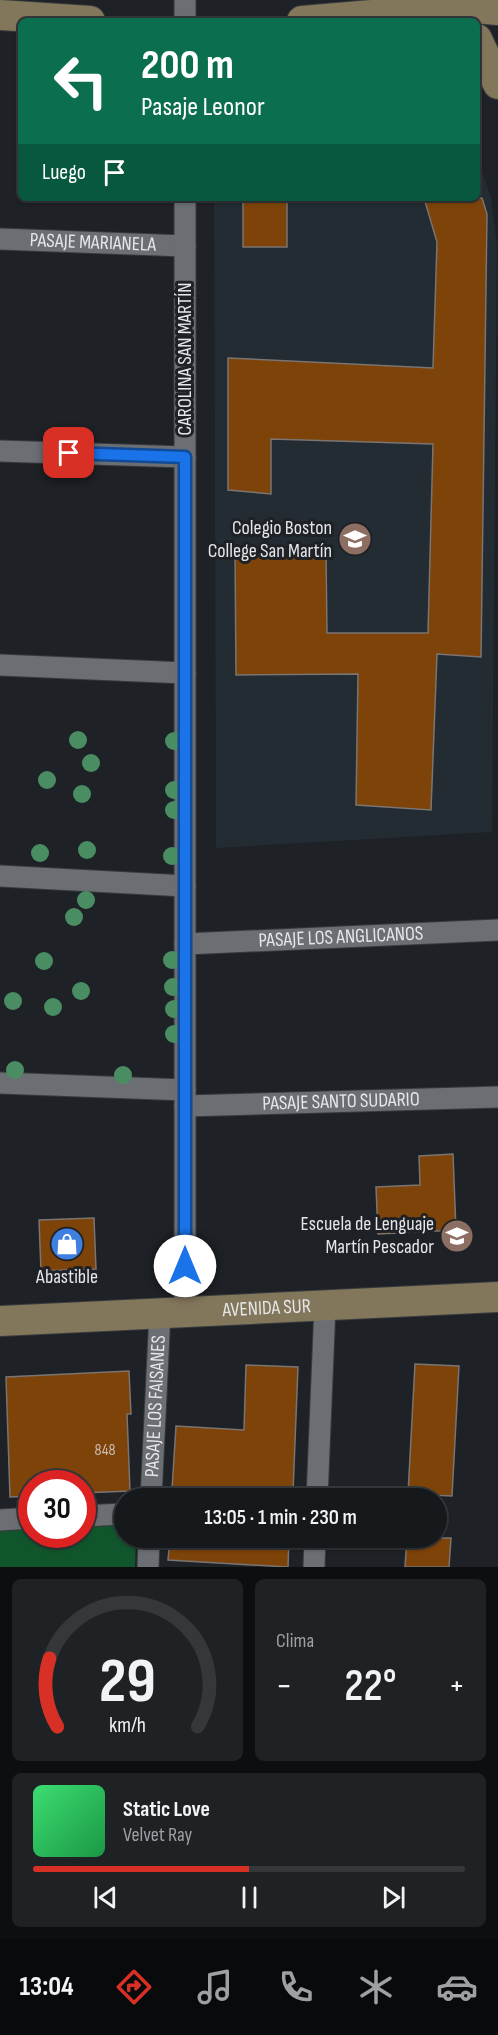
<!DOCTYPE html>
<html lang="es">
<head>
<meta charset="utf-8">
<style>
	body { margin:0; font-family:"Sofia Sans Condensed",sans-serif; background:#1f2225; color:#f1f3f6; height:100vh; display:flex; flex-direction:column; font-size:22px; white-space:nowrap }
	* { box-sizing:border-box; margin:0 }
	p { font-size:20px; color:#9ea0a3 }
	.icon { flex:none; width:33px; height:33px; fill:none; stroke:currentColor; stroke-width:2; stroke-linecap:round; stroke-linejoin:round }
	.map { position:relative; height:1567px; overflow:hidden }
	.panel { display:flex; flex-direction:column; gap:12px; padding:12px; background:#0c0e0f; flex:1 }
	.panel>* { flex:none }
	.guide { position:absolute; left:18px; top:18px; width:462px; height:183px; border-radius:9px; box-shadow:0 2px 4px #0004,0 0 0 2px #35383b; background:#0b6e4f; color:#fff; overflow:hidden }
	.speed { position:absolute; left:18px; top:1470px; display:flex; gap:12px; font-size:30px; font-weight:700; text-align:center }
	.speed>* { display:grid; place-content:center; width:78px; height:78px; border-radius:50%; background:#16191c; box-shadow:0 2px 4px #0004,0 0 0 2px #35383b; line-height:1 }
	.speed .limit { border:9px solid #d22; background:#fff; color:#111 }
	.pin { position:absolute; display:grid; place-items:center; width:51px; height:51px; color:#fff; margin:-26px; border-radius:12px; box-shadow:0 3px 9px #0006 }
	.me { position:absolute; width:66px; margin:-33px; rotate:0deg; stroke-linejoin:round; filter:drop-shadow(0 0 4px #0008) }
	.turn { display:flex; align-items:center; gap:21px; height:126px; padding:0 24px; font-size:27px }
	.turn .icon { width:78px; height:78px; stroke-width:2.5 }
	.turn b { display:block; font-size:42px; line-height:51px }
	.then { display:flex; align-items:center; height:57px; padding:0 24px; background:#0003; gap:12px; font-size:22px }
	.big { font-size:45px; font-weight:600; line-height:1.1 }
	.panel .card { flex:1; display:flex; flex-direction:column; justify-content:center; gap:9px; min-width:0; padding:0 21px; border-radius:9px; background:#1f2225 }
	.panel .dial { align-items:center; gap:0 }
	.dial svg { height:156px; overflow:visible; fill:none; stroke:#35383b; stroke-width:7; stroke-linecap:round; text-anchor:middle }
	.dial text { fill:#f1f3f6; stroke:none }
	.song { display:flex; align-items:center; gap:18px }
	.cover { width:72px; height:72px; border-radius:9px; background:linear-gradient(135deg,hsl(140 70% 55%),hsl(140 70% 35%)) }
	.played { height:6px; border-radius:3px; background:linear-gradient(90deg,#d93025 50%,#35383b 50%) }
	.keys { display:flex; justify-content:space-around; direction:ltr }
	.heat { display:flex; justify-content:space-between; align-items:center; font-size:33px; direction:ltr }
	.panel .tiles { flex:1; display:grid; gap:12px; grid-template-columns:1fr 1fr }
	.card:last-child { grid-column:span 2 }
	.trip { position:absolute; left:114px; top:1488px; width:333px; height:60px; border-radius:30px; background:#16191c; box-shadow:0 2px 4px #0004,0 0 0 2px #35383b; font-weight:600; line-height:60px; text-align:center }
	.tab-bar { display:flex; height:96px; justify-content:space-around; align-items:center; background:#090a0b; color:#9ea0a3 }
	.tab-bar .icon { width:42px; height:42px }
	.tab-bar .current { color:#d93025 }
	.tab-bar b { font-size:27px; color:#f1f3f6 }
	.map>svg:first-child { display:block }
	.built { fill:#232b33 }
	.green { fill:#11552c }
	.building { fill:#7d4308; stroke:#7a7572; stroke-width:1.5 }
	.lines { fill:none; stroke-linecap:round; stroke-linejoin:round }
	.street-casing { stroke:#383b3e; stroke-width:23 }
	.secondary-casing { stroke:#383b3e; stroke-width:32 }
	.street { stroke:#6b6f74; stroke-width:21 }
	.secondary { stroke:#82765b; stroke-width:30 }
	.tree { fill:#4a8d63 }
	.route-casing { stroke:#114b97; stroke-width:15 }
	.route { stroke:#1a73e8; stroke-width:10 }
	.labels { text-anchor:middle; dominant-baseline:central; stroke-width:6; stroke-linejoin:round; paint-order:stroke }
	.number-label { font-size:16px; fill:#cabdb1 }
	.street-label { font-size:20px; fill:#e4e6e9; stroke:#1e2125 }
	.poi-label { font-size:20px; fill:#e4e6e9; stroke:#1e2125; text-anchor:end }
</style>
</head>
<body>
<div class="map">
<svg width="498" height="1567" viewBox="0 0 498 1567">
	<rect width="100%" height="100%" fill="#1e2125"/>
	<polygon class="built" points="477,157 491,197 497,246 492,832 216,848 214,198 477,198"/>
	<polygon class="green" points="124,1523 124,1538 136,1538 135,1567 0,1567 0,1529 31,1527 32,1534 82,1534 83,1525"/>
	<g class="building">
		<rect x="243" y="198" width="44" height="49"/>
		<polygon points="424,198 482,198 487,214 481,657 437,654 431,810 356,805 358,674 236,675 235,553 326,552 327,633 428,633 433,444 271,439 271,494 228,490 228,358 433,368 437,242"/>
		<polygon points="453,1154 456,1230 378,1234 376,1187 420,1185 419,1156"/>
		<polygon points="94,1218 96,1269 41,1271 39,1220"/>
		<polygon points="415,1364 459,1366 452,1496 408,1494"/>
		<polygon points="246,1365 298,1367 293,1492 217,1488 216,1491 172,1489 176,1426 244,1430"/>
		<polygon points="129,1371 131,1414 127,1414 130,1491 82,1493 82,1484 32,1484 32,1496 10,1497 6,1377"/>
		<polygon points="170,1538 289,1538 288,1567 168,1560"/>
		<polygon points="407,1538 451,1538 449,1567 405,1567"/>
	</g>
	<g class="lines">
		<defs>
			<g id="street">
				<polyline points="185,0 185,21"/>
				<path id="s1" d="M0,239l185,7"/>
				<polyline points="0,451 185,457"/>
				<polyline points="0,665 185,673"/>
				<polyline points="0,876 185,886"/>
				<path id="s2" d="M185,944l313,-14"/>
				<polyline points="0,1083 185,1090"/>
				<path id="s3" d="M185,1106l313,-9"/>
				<polyline points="185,1312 185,198"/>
				<path id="s4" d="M151,1498l9,-185"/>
				<polyline points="317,1498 325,1306"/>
				<polyline points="82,1516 124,1514"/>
				<polyline points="0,1520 32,1518"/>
				<polyline points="148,1567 149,1538"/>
				<polyline points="314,1567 315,1538"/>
			</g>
			<g id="secondary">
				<polyline points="0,15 90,21"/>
				<polyline points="302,21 464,7 498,10"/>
				<polyline points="477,39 498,84"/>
				<path id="s5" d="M0,1321l498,-24"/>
			</g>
		</defs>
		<use href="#street" class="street-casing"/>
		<use href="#secondary" class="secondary-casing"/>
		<use href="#street" class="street"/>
		<use href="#secondary" class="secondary"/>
	</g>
	<g class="tree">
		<circle cx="78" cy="740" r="9"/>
		<circle cx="174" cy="741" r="9"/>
		<circle cx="91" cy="763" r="9"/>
		<circle cx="47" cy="780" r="9"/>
		<circle cx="174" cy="790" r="9"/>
		<circle cx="82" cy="794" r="9"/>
		<circle cx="174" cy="810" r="9"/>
		<circle cx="87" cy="850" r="9"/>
		<circle cx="40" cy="853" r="9"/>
		<circle cx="172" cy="856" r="9"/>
		<circle cx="86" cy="900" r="9"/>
		<circle cx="74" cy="917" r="9"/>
		<circle cx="172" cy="960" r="9"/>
		<circle cx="44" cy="961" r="9"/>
		<circle cx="173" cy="987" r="9"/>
		<circle cx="81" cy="991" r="9"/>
		<circle cx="13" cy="1001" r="9"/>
		<circle cx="53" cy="1007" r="9"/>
		<circle cx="174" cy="1009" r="9"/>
		<circle cx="174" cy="1034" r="9"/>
		<circle cx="15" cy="1070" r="9"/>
		<circle cx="123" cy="1075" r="9"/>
	</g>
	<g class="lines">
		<defs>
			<polyline id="route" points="69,453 185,457 185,1266"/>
		</defs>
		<use href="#route" class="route-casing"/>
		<use href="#route" class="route"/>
	</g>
	<defs>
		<symbol id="school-disc" viewBox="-11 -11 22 22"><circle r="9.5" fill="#8d6e63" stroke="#1e2125"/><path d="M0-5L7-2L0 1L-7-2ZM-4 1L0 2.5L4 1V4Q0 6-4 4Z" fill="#fff"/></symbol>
		<symbol id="shop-disc" viewBox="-11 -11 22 22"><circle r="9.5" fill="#3f7fe0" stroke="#1e2125"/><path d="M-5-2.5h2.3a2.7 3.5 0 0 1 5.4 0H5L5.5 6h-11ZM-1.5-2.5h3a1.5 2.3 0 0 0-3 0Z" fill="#fff"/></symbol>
	</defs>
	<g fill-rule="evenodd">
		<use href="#school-disc" x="336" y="520" width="38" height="38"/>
		<use href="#school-disc" x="438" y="1217" width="38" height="38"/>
		<use href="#shop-disc" x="48" y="1225" width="38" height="38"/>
	</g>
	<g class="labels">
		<g class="number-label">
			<text x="105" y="1450">848</text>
		</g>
		<g class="street-label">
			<text stroke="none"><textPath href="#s1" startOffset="93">PASAJE MARIANELA</textPath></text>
			<text transform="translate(185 359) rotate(-90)">CAROLINA SAN MARTÍN</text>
			<text stroke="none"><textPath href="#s2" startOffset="156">PASAJE LOS ANGLICANOS</textPath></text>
			<text stroke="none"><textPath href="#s3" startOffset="156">PASAJE SANTO SUDARIO</textPath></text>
			<text stroke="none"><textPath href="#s5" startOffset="267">AVENIDA SUR</textPath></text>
			<text stroke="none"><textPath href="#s4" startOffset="92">PASAJE LOS FAISANES</textPath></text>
		</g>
		<g class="poi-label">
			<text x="332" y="528">Colegio Boston<tspan x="332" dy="23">College San Martín</tspan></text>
			<text x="434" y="1224">Escuela de Lenguaje<tspan x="434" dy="23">Martín Pescador</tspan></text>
			<text x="67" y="1277" text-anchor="middle">Abastible</text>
		</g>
	</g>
</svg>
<div class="speed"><div class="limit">30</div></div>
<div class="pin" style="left:69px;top:453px;background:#d93025"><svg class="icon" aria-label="arrive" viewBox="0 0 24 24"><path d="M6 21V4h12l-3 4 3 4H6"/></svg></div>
<svg class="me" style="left:185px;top:1266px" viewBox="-20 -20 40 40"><circle r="19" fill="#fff"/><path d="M0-13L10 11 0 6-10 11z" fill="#1a73e8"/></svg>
<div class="trip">13:05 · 1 min · 230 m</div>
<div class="guide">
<div class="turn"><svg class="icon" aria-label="left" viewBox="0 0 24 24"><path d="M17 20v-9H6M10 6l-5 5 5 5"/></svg><div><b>200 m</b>Pasaje Leonor</div></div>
<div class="then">Luego<svg class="icon" aria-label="arrive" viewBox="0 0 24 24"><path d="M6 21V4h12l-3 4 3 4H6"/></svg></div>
</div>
</div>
<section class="panel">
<div class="tiles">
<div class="card dial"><svg viewBox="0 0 100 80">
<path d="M14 69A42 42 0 1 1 86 69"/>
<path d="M14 69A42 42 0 0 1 10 34" stroke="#d93025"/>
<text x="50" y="56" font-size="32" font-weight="700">29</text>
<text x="50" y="72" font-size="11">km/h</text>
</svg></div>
<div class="card"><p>Clima</p>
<div class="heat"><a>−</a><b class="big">22°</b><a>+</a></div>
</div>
<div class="card">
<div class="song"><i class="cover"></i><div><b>Static Love</b><p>Velvet Ray</p></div></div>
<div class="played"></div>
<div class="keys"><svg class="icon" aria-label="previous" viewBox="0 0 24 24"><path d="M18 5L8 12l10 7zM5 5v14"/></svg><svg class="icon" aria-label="pause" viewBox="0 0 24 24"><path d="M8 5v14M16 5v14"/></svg><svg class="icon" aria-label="next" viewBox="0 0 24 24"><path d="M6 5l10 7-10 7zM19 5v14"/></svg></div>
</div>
</div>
</section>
<nav class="tab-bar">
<b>13:04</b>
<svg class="icon current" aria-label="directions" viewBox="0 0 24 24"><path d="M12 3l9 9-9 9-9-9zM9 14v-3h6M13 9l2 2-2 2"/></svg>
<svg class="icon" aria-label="music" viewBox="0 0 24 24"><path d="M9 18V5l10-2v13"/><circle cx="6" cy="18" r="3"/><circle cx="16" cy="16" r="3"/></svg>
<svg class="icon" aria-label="phone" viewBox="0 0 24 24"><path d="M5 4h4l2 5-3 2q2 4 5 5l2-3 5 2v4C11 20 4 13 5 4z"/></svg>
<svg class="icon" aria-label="climate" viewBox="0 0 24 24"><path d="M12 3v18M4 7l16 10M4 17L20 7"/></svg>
<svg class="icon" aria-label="car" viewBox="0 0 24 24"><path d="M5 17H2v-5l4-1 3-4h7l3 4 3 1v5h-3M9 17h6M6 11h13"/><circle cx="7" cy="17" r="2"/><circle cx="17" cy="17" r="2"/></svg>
</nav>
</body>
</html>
